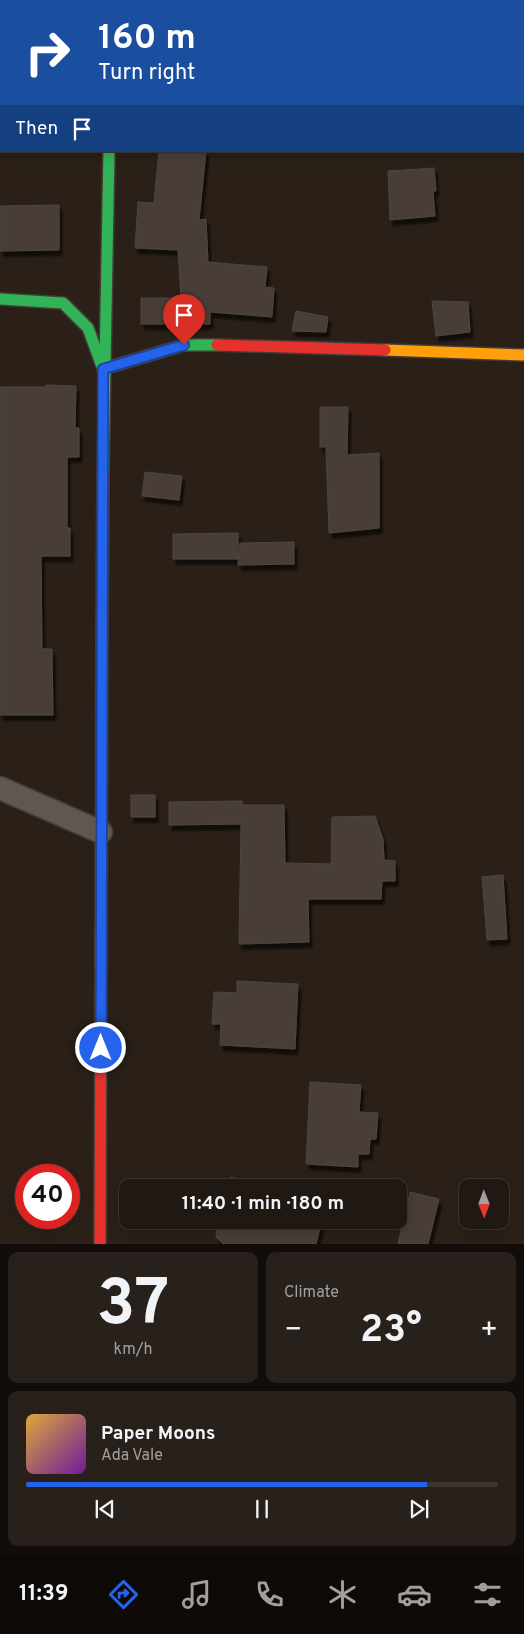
<!DOCTYPE html>
<html lang="en">
<head>
<meta charset="utf-8">
<style>
	body { margin:0; font-family:Overpass,sans-serif; background:#28211b; color:#f1f3f6; height:100vh; display:flex; flex-direction:column; font-size:19px; white-space:nowrap }
	* { box-sizing:border-box; margin:0 }
	p { font-size:16px; color:#a2a09f }
	.icon { flex:none; width:28px; height:28px; fill:none; stroke:currentColor; stroke-width:2; stroke-linecap:round; stroke-linejoin:round }
	.map { position:relative; height:1244px; overflow:hidden }
	.details { display:flex; flex-direction:column; gap:8px; padding:8px; background:#120d0a; flex:1 }
	.details>* { flex:none }
	.hud { position:absolute; left:0px; top:0px; width:525px; height:152px; box-shadow:0 2px 12px #0003,0 0 0 1px #3d3732; background:#1a4fa0; color:#fff; overflow:hidden }
	.needle { width:32px; rotate:179deg }
	.controls { position:absolute; left:459px; top:1179px; display:grid; gap:10px }
	.controls a { display:grid; place-items:center; width:50px; height:50px; border-radius:10px; background:#201812; box-shadow:0 2px 12px #0003,0 0 0 1px #3d3732; font-size:25px }
	.speed { position:absolute; left:15px; top:1164px; display:flex; gap:10px; font-size:25px; font-weight:700; text-align:center }
	.speed>* { display:grid; place-content:center; width:65px; height:65px; border-radius:50%; background:#201812; box-shadow:0 2px 12px #0003,0 0 0 1px #3d3732; line-height:1 }
	.speed .limit { border:8px solid #d22; background:#fff; color:#111 }
	.pin { position:absolute; display:grid; place-items:center; width:42px; height:42px; color:#fff; margin:-51px -21px; border-radius:50% 50% 50% 0; rotate:-45deg; box-shadow:0 0 5px #0007 }
	.pin .icon { rotate:45deg }
	.me { position:absolute; width:55px; margin:-28px; rotate:0deg; stroke-linejoin:round; filter:drop-shadow(0 0 4px #0008) }
	.turn { display:flex; align-items:center; gap:18px; height:105px; padding:0 15px; font-size:22px }
	.turn .icon { width:65px; height:65px; stroke-width:2.5 }
	.turn b { display:block; font-size:35px; line-height:42px }
	.then { display:flex; align-items:center; height:48px; padding:0 15px; background:#0003; gap:10px; font-size:19px }
	.big { font-size:38px; font-weight:700; line-height:1.1 }
	.details .widget { flex:1; display:flex; flex-direction:column; justify-content:center; gap:8px; min-width:0; padding:0 18px; border-radius:10px; background:#28211b }
	.details .dial { align-items:center; gap:0 }
	.dial b { font-size:65px; line-height:1 }
	.song { display:flex; align-items:center; gap:15px }
	.cover { width:60px; height:60px; border-radius:8px; background:linear-gradient(135deg,hsl(40 70% 55%),hsl(280 70% 35%)) }
	.played { height:5px; border-radius:2px; background:linear-gradient(90deg,#2563eb 85%,#3d3732 85%) }
	.keys { display:flex; justify-content:space-around; direction:ltr }
	.heat { display:flex; justify-content:space-between; align-items:center; font-size:28px; direction:ltr }
	.details .tiles { flex:1; display:grid; gap:8px; grid-template-columns:1fr 1fr }
	.widget:last-child { grid-column:span 2 }
	.trip { position:absolute; left:119px; top:1179px; width:288px; height:50px; border-radius:10px; background:#201812; box-shadow:0 2px 12px #0003,0 0 0 1px #3d3732; font-weight:700; line-height:50px; text-align:center }
	.tab-bar { display:flex; height:80px; justify-content:space-around; align-items:center; background:#0d0a07; color:#a2a09f }
	.tab-bar .icon { width:35px; height:35px }
	.tab-bar .selected { color:#2563eb }
	.tab-bar b { font-size:22px; color:#f1f3f6 }
	.map>svg:first-child { display:block }
	.building { fill:#483e38; stroke:#4e463f; filter:url(#shadow) }
	.lines { fill:none; stroke-linecap:round; stroke-linejoin:round }
	.street-casing { stroke:#443c37; stroke-width:25 }
	.fast-casing { stroke:#443c37; stroke-width:14 }
	.slow-casing { stroke:#443c37; stroke-width:14 }
	.jam-casing { stroke:#443c37; stroke-width:14 }
	.street { stroke:#605751; stroke-width:22 }
	.fast { stroke:#30b455; stroke-width:11 }
	.slow { stroke:#ff9f0a; stroke-width:11 }
	.jam { stroke:#e5322d; stroke-width:11 }
	.route-casing { stroke:#184099; stroke-width:12 }
	.route { stroke:#2563eb; stroke-width:9 }
</style>
</head>
<body>
<div class="map">
<svg width="524" height="1244" viewBox="0 0 524 1244">
	<defs>
		<filter id="shadow"><feDropShadow dx="3" dy="5.5" stdDeviation="1" flood-color="#0009"/></filter>
	</defs>
	<rect width="100%" height="100%" fill="#2a2018"/>
	<g class="building">
		<polygon points="159,151 206,151 199,220 206,219 208,262 267,267 265,287 274,288 272,317 210,312 210,324 141,324 141,298 181,298 178,250 135,248 138,202 154,203"/>
		<polygon points="434,168 436,191 433,191 435,216 390,220 388,171"/>
		<polygon points="59,205 59,250 0,251 0,206"/>
		<polygon points="432,301 468,302 470,332 436,336"/>
		<polygon points="296,311 328,317 326,332 292,331"/>
		<polygon points="46,385 76,386 75,428 79,428 79,457 67,457 67,528 70,528 70,556 41,556 42,649 52,649 53,715 0,715 0,387 46,387"/>
		<polygon points="320,407 348,407 347,455 379,453 379,528 329,533 326,447 320,447"/>
		<polygon points="145,472 182,476 179,500 142,496"/>
		<polygon points="238,533 238,559 173,559 173,534"/>
		<polygon points="294,542 294,564 238,565 240,543"/>
		<rect x="131" y="795" width="24" height="22"/>
		<polygon points="242,801 242,805 284,805 285,863 331,864 332,817 375,816 383,839 384,860 395,861 395,881 382,881 381,899 308,899 309,942 239,944 241,824 169,825 169,802"/>
		<polygon points="503,875 507,939 487,940 482,877"/>
		<polygon points="237,981 298,984 295,1049 220,1045 221,1024 212,1024 214,992 237,993"/>
		<polygon points="310,1082 361,1085 359,1112 378,1113 376,1139 370,1139 369,1154 358,1154 358,1167 306,1164"/>
		<polygon points="231,1177 270,1188 228,1188"/>
		<polygon points="410,1192 439,1199 428,1244 398,1244"/>
		<polygon points="218,1220 322,1220 316,1244 223,1244 216,1237"/>
	</g>
	<g class="lines">
		<defs>
			<g id="street">
				<polyline points="113,1 113,0"/>
				<polyline points="0,68 1,68"/>
				<polyline points="0,788 101,832"/>
			</g>
			<g id="fast">
				<polyline points="0,299 63,303 88,328 103,369 184,345 217,345"/>
				<polyline points="103,473 109,151"/>
				<polyline points="101,966 102,643"/>
			</g>
			<polyline id="slow" points="385,350 524,355"/>
			<g id="jam">
				<polyline points="217,345 385,350"/>
				<polyline points="102,643 103,473"/>
				<polyline points="100,1244 101,966"/>
			</g>
		</defs>
		<use href="#street" class="street-casing"/>
		<use href="#fast" class="fast-casing"/>
		<use href="#slow" class="slow-casing"/>
		<use href="#jam" class="jam-casing"/>
		<use href="#street" class="street"/>
		<use href="#fast" class="fast"/>
		<use href="#slow" class="slow"/>
		<use href="#jam" class="jam"/>
	</g>
	<g class="lines">
		<defs>
			<polyline id="route" points="101,1048 103,369 184,345"/>
		</defs>
		<use href="#route" class="route-casing"/>
		<use href="#route" class="route"/>
	</g>
</svg>
<div class="controls">
<a><svg class="needle" viewBox="-14 -14 28 28"><path d="M0-13l5 13h-10z" fill="#e53935"/><path d="M0 13l5-13h-10z" fill="#a2a09f"/></svg></a>
</div>
<div class="speed"><div class="limit">40</div></div>
<div class="pin" style="left:184px;top:345px;background:#d93025"><svg class="icon" aria-label="arrive" viewBox="0 0 24 24"><path d="M6 21V4h12l-3 4 3 4H6"/></svg></div>
<svg class="me" style="left:101px;top:1048px" viewBox="-20 -20 40 40"><circle r="17" fill="#2563eb" stroke="#fff" stroke-width="3"/><path d="M0-11L8 9 0 5-8 9z" fill="#fff"/></svg>
<div class="trip">11:40 · 1 min · 180 m</div>
<div class="hud">
<div class="turn"><svg class="icon" aria-label="right" viewBox="0 0 24 24"><path d="M7 20v-9h11M14 6l5 5-5 5"/></svg><div><b>160 m</b>Turn right</div></div>
<div class="then">Then<svg class="icon" aria-label="arrive" viewBox="0 0 24 24"><path d="M6 21V4h12l-3 4 3 4H6"/></svg></div>
</div>
</div>
<section class="details">
<div class="tiles">
<div class="widget dial"><b>37</b><p>km/h</p></div>
<div class="widget"><p>Climate</p>
<div class="heat"><a>−</a><b class="big">23°</b><a>+</a></div>
</div>
<div class="widget">
<div class="song"><i class="cover"></i><div><b>Paper Moons</b><p>Ada Vale</p></div></div>
<div class="played"></div>
<div class="keys"><svg class="icon" aria-label="previous" viewBox="0 0 24 24"><path d="M18 5L8 12l10 7zM5 5v14"/></svg><svg class="icon" aria-label="pause" viewBox="0 0 24 24"><path d="M8 5v14M16 5v14"/></svg><svg class="icon" aria-label="next" viewBox="0 0 24 24"><path d="M6 5l10 7-10 7zM19 5v14"/></svg></div>
</div>
</div>
</section>
<nav class="tab-bar">
<b>11:39</b>
<svg class="icon selected" aria-label="directions" viewBox="0 0 24 24"><path d="M12 3l9 9-9 9-9-9zM9 14v-3h6M13 9l2 2-2 2"/></svg>
<svg class="icon" aria-label="music" viewBox="0 0 24 24"><path d="M9 18V5l10-2v13"/><circle cx="6" cy="18" r="3"/><circle cx="16" cy="16" r="3"/></svg>
<svg class="icon" aria-label="phone" viewBox="0 0 24 24"><path d="M5 4h4l2 5-3 2q2 4 5 5l2-3 5 2v4C11 20 4 13 5 4z"/></svg>
<svg class="icon" aria-label="climate" viewBox="0 0 24 24"><path d="M12 3v18M4 7l16 10M4 17L20 7"/></svg>
<svg class="icon" aria-label="car" viewBox="0 0 24 24"><path d="M5 17H2v-5l4-1 3-4h7l3 4 3 1v5h-3M9 17h6M6 11h13"/><circle cx="7" cy="17" r="2"/><circle cx="17" cy="17" r="2"/></svg>
<svg class="icon" aria-label="filters" viewBox="0 0 24 24"><path d="M4 7h16M4 17h16"/><circle cx="9" cy="7" r="2"/><circle cx="15" cy="17" r="2"/></svg>
</nav>
</body>
</html>
